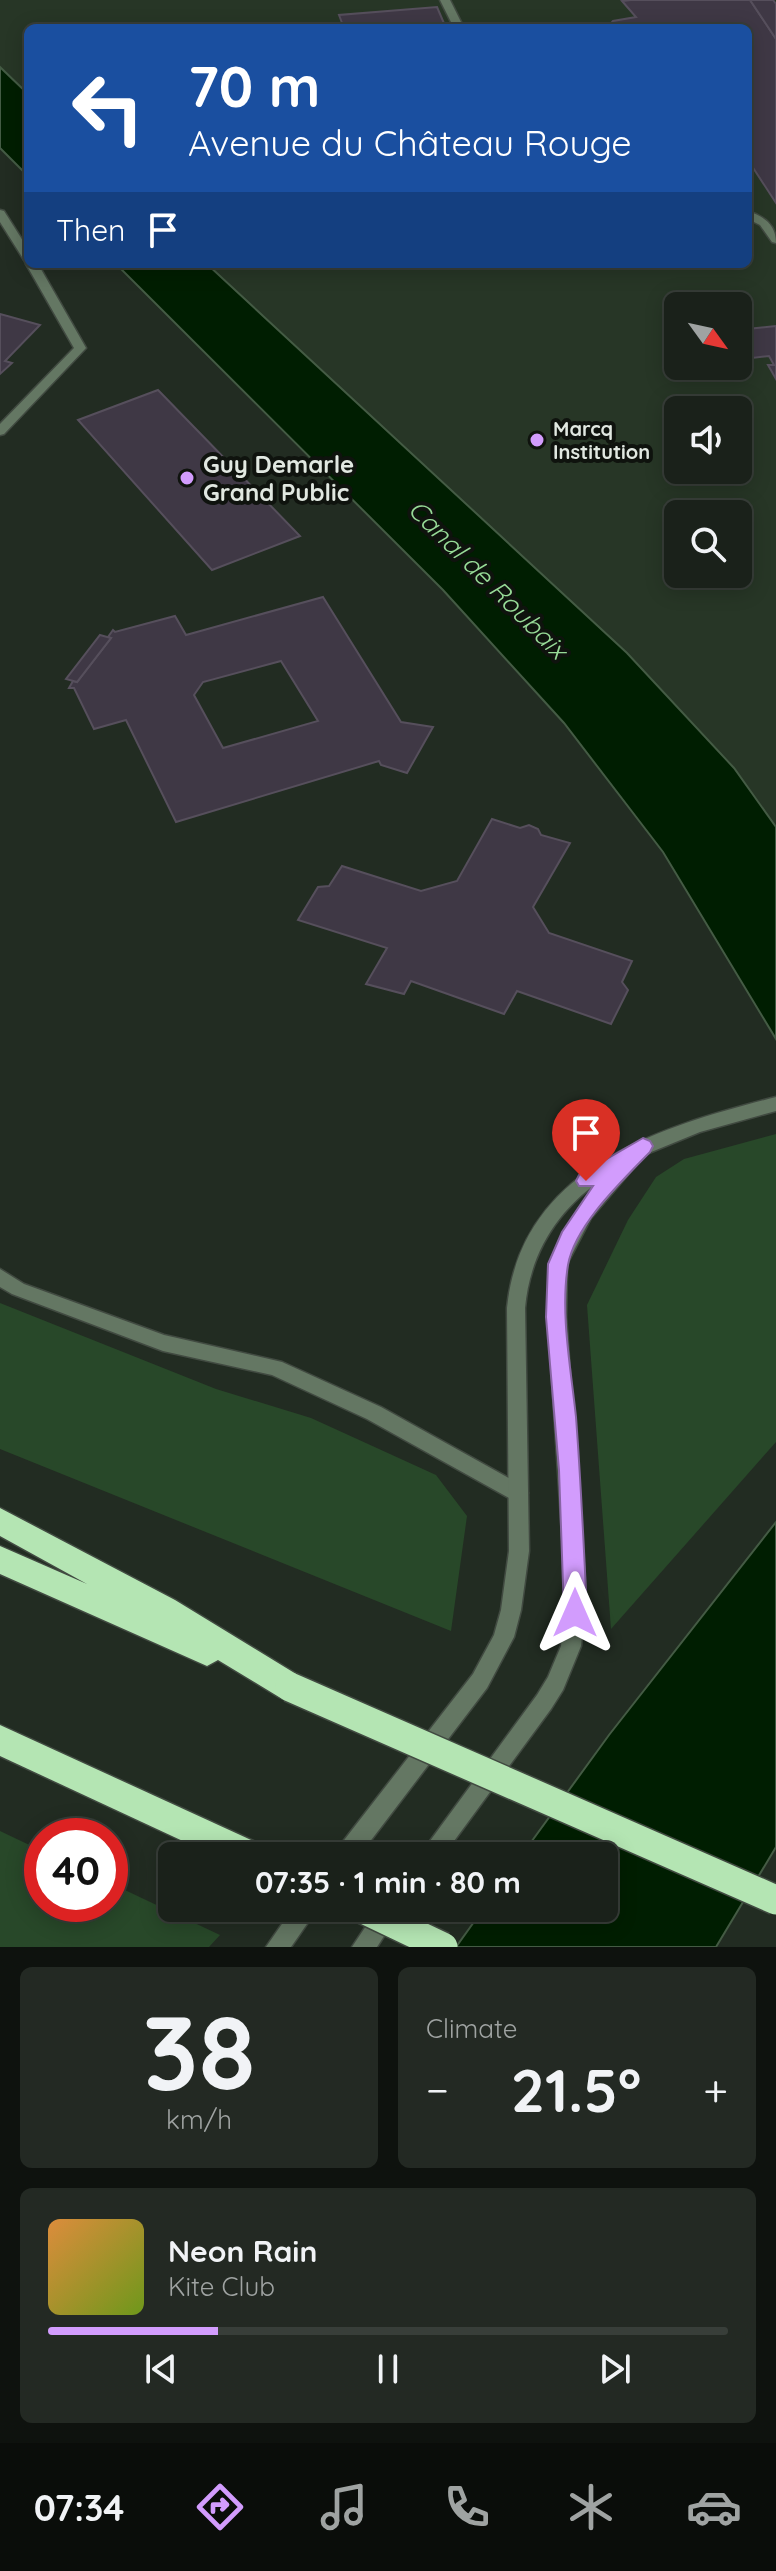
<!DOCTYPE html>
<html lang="en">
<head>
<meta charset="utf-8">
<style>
	body { margin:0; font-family:Quicksand,sans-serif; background:#232923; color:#f1f3f6; height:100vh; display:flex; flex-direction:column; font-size:30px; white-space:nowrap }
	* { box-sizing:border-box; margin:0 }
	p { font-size:26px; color:#9fa3a2 }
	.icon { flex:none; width:44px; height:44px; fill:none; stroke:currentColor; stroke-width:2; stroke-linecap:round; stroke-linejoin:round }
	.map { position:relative; height:1947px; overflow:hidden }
	.drawer { display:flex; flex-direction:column; gap:20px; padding:20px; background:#0e120e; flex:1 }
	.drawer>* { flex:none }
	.banner { position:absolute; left:24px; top:24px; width:728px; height:244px; border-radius:12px; box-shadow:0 4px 20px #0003,0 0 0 2px #383e39; background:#1a4fa0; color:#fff; overflow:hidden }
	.needle { width:52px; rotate:123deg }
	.controls { position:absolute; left:664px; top:292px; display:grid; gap:16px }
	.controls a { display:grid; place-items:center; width:88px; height:88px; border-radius:12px; background:#1a211a; box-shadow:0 4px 20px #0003,0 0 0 2px #383e39; font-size:40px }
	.speed { position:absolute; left:24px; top:1818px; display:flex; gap:16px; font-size:40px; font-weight:700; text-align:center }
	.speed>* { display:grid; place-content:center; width:104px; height:104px; border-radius:50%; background:#1a211a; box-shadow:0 4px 20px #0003,0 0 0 2px #383e39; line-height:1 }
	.speed .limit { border:12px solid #d22; background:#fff; color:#111 }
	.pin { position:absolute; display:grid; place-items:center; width:68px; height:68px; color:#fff; margin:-82px -34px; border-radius:50% 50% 50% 0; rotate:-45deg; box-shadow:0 0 8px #0007 }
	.pin .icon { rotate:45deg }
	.me { position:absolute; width:88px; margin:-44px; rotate:0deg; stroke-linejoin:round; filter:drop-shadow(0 0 6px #0008) }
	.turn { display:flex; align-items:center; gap:28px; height:168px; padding:0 32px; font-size:36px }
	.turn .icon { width:104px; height:104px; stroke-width:2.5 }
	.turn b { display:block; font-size:56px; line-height:68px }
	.then { display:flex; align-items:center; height:76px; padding:0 32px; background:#0003; gap:16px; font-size:30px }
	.big { font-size:60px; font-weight:700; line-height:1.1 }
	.drawer .card { flex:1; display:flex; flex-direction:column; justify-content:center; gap:12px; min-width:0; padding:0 28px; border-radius:12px; background:#232923 }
	.drawer .dial { align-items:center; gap:0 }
	.dial b { font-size:104px; line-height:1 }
	.song { display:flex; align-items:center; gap:24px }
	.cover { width:96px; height:96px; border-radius:12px; background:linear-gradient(135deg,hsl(30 70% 55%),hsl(80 70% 35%)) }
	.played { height:8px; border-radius:4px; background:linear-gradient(90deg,#d29cfd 25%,#383e39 25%) }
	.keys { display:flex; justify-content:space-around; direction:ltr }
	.heat { display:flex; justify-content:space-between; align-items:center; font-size:44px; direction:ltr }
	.drawer .tiles { flex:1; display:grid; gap:20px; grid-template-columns:1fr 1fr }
	.card:last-child { grid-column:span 2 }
	.trip { position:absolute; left:158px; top:1842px; width:460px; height:80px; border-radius:12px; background:#1a211a; box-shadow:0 4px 20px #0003,0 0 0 2px #383e39; font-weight:700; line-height:80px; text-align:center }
	.tab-bar { display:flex; height:128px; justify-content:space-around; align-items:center; background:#0a0d0a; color:#9fa3a2 }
	.tab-bar .icon { width:56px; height:56px }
	.tab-bar .current { color:#d29cfd }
	.tab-bar b { font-size:36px; color:#f1f3f6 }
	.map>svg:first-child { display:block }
	.built { fill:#273626; fill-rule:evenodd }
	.green { fill:#284829 }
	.water { fill:#001e01; stroke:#445b44; stroke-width:2 }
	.building { fill:#3f3845; stroke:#564f5c; stroke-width:2; fill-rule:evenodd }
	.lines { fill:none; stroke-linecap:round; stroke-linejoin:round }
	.service-casing { stroke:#414a41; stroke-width:3 }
	.tertiary-casing { stroke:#414a41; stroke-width:3 }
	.motorway-casing { stroke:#414a41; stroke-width:3 }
	.service { fill:#647763; fill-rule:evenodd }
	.tertiary { fill:#647763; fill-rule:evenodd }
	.motorway { fill:#b4e5b3; fill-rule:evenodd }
	.motorway-bridge-casing { stroke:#414a41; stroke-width:32; stroke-linecap:butt }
	.motorway-bridge { stroke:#b4e5b3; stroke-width:29 }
	.route { fill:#d29cfd; stroke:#8865a4; stroke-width:2 }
	.poi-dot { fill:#d29cfd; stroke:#0f130e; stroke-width:3 }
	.labels { text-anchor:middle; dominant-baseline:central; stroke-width:8; stroke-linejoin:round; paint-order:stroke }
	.far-poi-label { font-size:20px; font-weight:bold; fill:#e1e8e1; stroke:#0f130e; text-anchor:start }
	.poi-label { font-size:24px; font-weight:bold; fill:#e1e8e1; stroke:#0f130e; text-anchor:start }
	.water-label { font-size:26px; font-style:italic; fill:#97da97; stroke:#0f130e }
</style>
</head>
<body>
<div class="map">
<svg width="776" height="1947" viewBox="0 0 776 1947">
	<rect width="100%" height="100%" fill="#222c22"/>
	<path class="built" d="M0,0h776v827l-42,-59 -107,-115 -420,-389h541v-236h-720v66l-28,-27zM678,306h60v60h-60zM678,410h60v60h-60zM678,514h60v60h-60z"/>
	<g class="green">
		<polygon points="776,1134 776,1442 611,1629 587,1305 628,1220 656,1177 684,1159"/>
		<polygon points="0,1303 216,1389 311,1418 436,1475 467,1516 451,1631 0,1449"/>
		<polygon points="0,1831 42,1851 42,1904 110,1904 110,1883 220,1935 209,1947 0,1947"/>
	</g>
	<g class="water">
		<polygon points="0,67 28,94 28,176 0,148"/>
		<polygon points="116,264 207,264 627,653 734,768 776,827 776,1039 663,852 564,723 443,590"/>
		<polygon points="776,1522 776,1847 716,1947 456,1947 484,1908 604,1908 604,1856 521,1856 609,1735"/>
	</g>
	<g class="building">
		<polygon points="631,0 750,0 776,39 776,203 748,160 748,28 607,28 613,21 636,17 622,1"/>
		<polygon points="750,0 773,0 776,4 776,39"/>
		<polygon points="437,7 446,28 344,28 339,15"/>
		<polygon points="0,314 40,325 5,361 12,363 0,374"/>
		<polygon points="776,326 776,379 768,365 774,365 769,356 752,358 738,334 738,330"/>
		<polygon points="158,390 300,536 212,570 78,420"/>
		<path d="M323,597l78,125 32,5 -26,46 -26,-8 -2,-4 -203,61 -50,-102 -32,9 -20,-41h-5l4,-7 4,1 34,-44 -3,-1 5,-7 2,2 60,-16 11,19zM281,661l37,60 -95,27 -29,-53 9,-13z"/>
		<polygon points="100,635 111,638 77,682 66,679"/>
		<polygon points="492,819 520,828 529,825 538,829 541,835 570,843 533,907 549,933 632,961 622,982 628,990 611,1024 517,991 504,1014 411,981 404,994 366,984 387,948 298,920 318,887 329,886 342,866 421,891 457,881"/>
	</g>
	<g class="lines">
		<defs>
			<g id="service">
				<polygon points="440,0 450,0 464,28 454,28"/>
				<polygon points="0,210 4,211 28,249 28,261 24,260 0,222"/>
				<path d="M748,211c17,6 28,14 28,32l-4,-1 -12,-17 -12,-6z"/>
				<polygon points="28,262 28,264 38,264 86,348 4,434 0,435 0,424 74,348 26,264"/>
				<polygon points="0,1269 24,1284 164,1335 282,1362 381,1407 525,1487 528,1493 525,1499 518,1502 511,1499 367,1419 272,1375 163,1351 12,1294 0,1287"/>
			</g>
			<g id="tertiary">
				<path d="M776,1097v14l-76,21 -61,25 -2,7 -46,54 -24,46 -1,53 20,279 -5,50 -18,44 -12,19 -108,147h-24l118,-161 11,-18 13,-31 5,-50 -18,-279 1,-53 30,-56 27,-31c-47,30 -76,75 -81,131l4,243 -8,59 -7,27 -27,51 -128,168h-24l3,-8 135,-174 21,-39 7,-25 8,-59 -2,-243c14,-141 153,-181 269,-211z"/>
				<polygon points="293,1908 318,1908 291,1947 266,1947"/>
				<polygon points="378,1908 397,1908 399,1913 377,1947 352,1947"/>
			</g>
			<g id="motorway">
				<polygon points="0,1508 175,1600 301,1677 305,1687 301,1697 290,1702 279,1697 218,1660 207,1666 0,1574 0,1546 87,1584 0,1536"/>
				<polygon points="0,1725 262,1845 267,1856 215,1856 0,1756"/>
			</g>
		</defs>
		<use href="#service" class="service-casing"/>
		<use href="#tertiary" class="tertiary-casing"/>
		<use href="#motorway" class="motorway-casing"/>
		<use href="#service" class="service"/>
		<use href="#tertiary" class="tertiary"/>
		<use href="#motorway" class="motorway"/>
		<defs>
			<g id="motorway-bridge">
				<polyline points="290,1687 776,1900"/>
				<polyline points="361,1908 443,1947"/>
			</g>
		</defs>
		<use href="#motorway-bridge" class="motorway-bridge-casing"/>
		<use href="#motorway-bridge" class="motorway-bridge"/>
	</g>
	<path class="route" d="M643,1138l7,3 3,5 -3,6c-27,28 -75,73 -82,113 -8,48 3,104 8,152 5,66 8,131 11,196l-4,8 -8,3 -8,-3 -3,-8 -5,-143 -13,-153 2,-53 14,-32 31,-46h-14l-3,-5 3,-6z"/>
	<g class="poi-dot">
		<circle cx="537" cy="440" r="8"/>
		<circle cx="187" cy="478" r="8"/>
	</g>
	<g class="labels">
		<g class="far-poi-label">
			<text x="553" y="428">Marcq<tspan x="553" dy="23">Institution</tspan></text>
		</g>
		<g class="poi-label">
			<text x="203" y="464">Guy Demarle<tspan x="203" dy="28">Grand Public</tspan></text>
		</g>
		<g class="water-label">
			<text transform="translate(488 579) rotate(45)">Canal de Roubaix</text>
		</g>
	</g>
</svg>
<div class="controls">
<a><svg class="needle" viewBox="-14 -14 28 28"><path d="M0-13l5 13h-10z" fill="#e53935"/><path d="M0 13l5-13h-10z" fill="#9fa3a2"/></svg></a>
<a><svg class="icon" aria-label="sound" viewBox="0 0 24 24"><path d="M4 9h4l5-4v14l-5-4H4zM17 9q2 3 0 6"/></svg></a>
<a><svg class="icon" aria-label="search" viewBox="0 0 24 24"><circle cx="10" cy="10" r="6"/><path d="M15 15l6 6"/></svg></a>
</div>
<div class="speed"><div class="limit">40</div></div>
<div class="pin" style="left:586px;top:1181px;background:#d93025"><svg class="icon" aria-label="arrive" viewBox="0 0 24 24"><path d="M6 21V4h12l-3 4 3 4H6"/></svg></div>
<svg class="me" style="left:575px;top:1613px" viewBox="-20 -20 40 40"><path d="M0-17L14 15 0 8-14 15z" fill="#d29cfd" stroke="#fff" stroke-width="4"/></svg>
<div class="trip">07:35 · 1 min · 80 m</div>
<div class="banner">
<div class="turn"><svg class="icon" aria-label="left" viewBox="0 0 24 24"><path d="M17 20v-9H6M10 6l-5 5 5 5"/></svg><div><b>70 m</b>Avenue du Château Rouge</div></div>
<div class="then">Then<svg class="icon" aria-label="arrive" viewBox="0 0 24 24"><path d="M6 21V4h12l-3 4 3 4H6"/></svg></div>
</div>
</div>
<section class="drawer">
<div class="tiles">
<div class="card dial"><b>38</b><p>km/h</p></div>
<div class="card"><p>Climate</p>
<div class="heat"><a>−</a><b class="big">21.5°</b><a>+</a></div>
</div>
<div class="card">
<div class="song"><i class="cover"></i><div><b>Neon Rain</b><p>Kite Club</p></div></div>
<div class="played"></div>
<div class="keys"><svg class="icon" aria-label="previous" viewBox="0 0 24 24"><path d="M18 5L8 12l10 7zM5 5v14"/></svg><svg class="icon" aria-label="pause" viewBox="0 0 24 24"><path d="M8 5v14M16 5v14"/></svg><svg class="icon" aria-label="next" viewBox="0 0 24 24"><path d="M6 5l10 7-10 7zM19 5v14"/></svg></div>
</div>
</div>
</section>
<nav class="tab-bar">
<b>07:34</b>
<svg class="icon current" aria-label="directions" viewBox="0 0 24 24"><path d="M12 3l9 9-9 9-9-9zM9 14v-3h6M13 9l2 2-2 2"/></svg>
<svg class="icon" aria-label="music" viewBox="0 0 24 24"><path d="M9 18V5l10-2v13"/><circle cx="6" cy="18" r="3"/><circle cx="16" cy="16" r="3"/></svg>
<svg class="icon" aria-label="phone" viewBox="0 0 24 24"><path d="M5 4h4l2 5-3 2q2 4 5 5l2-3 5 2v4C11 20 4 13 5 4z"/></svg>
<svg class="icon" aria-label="climate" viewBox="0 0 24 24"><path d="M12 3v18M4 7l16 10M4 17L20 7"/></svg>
<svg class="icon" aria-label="car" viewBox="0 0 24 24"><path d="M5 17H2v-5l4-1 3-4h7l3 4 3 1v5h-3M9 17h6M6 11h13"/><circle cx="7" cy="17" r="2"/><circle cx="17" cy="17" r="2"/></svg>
</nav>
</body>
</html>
